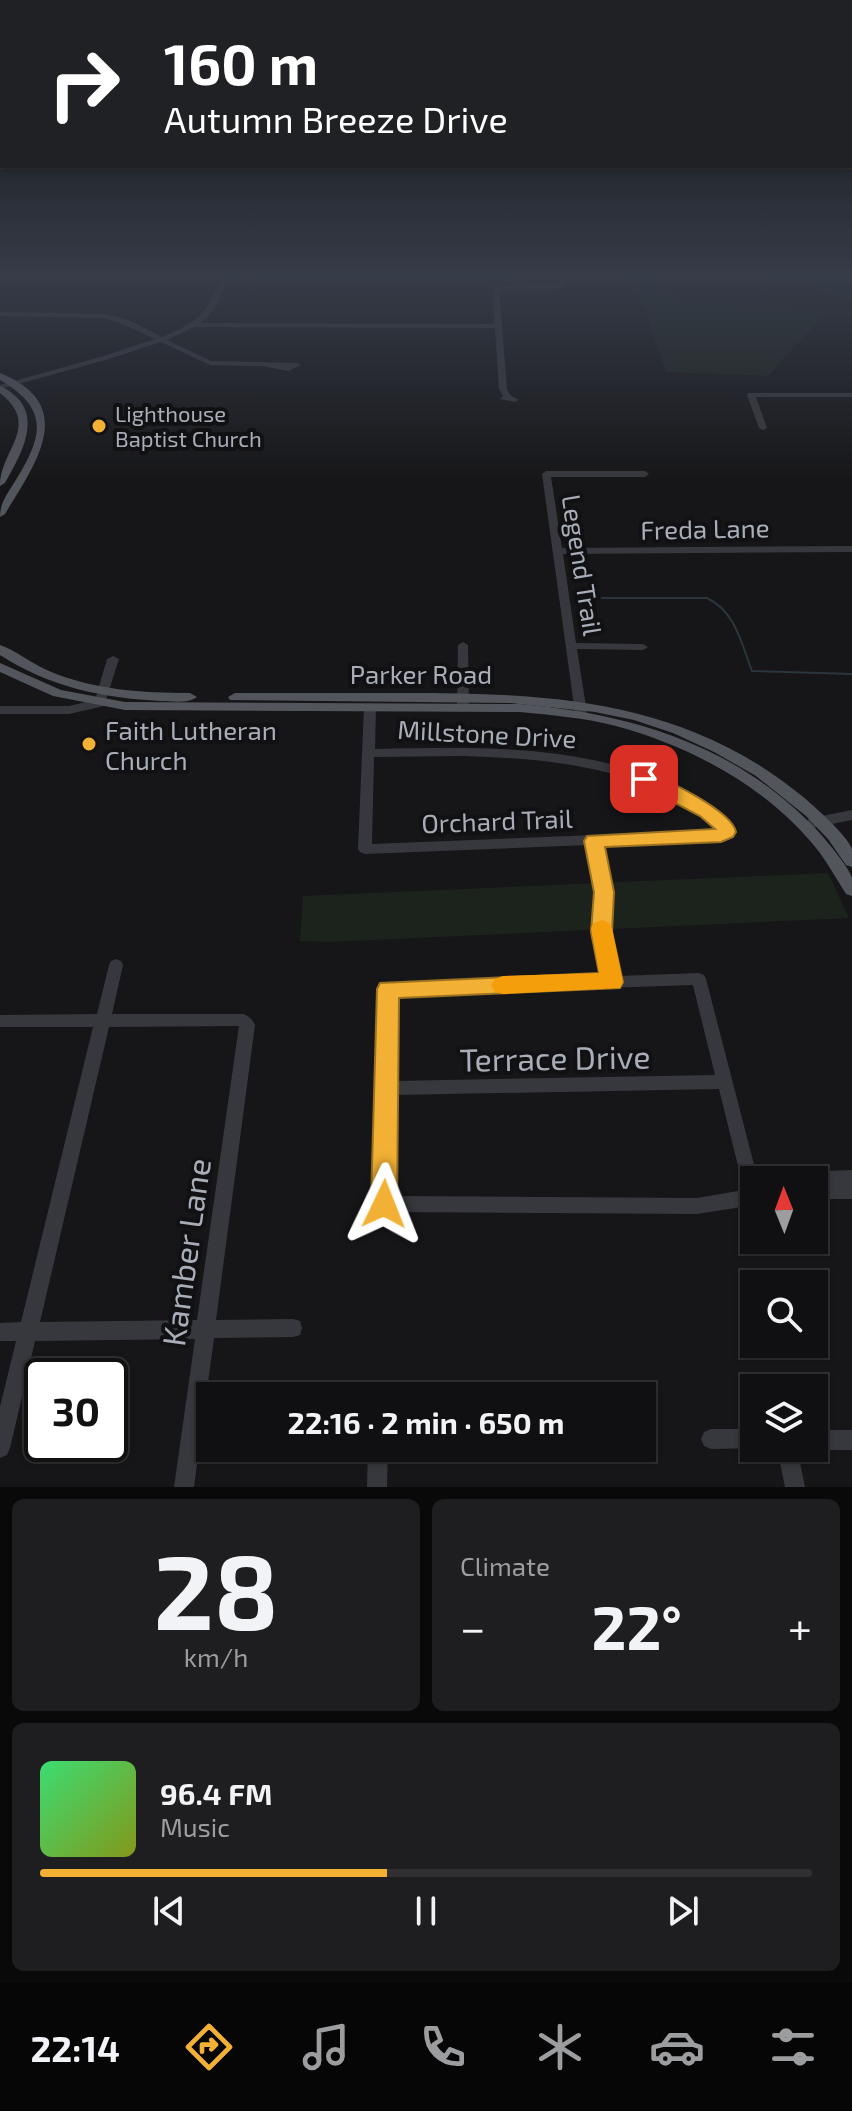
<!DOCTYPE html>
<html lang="en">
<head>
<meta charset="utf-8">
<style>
	body { margin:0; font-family:"Exo 2",sans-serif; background:#1e1e20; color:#f1f3f6; height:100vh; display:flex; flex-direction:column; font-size:30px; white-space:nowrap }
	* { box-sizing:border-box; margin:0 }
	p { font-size:26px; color:#9c9d9f }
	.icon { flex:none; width:44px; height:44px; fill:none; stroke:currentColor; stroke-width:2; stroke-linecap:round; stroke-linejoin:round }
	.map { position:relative; height:1487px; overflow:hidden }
	.side { display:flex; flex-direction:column; gap:12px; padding:12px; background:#09090a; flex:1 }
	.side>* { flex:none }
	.banner { position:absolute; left:0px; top:0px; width:852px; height:168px; box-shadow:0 2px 6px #0004,0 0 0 2px #303032; background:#202124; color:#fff; overflow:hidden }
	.needle { width:52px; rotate:359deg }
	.controls { position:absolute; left:740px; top:1166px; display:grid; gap:16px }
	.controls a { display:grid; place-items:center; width:88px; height:88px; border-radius:0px; background:#101012; box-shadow:0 2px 6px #0004,0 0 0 2px #303032; font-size:40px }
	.speed { position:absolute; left:24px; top:1358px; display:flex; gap:16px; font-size:40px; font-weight:700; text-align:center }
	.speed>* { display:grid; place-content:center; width:104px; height:104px; border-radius:50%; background:#101012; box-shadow:0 2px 6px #0004,0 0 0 2px #303032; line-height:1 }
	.speed .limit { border:4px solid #111; border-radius:12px; background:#fff; color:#111 }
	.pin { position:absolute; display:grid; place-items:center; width:68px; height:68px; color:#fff; margin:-34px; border-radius:16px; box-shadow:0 4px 12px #0006 }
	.me { position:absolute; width:88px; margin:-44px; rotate:2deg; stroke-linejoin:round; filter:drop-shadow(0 0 6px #0008) }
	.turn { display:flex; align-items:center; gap:28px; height:168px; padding:0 32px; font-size:36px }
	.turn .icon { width:104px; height:104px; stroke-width:2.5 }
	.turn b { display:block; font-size:56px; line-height:68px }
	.big { font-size:60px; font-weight:700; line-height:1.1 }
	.side .widget { flex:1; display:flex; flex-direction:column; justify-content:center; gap:12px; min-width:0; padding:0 28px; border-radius:12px; background:#1e1e20 }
	.side .dial { align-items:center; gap:0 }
	.dial b { font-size:104px; line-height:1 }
	.song { display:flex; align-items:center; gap:24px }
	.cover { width:96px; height:96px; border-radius:12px; background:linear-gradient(135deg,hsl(140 70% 55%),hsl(70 70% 35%)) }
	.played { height:8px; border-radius:4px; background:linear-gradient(90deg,#f2b134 45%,#303032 45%) }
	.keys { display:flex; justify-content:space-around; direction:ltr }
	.heat { display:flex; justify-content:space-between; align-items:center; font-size:44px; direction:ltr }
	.side .tiles { flex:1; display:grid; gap:12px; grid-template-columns:1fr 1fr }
	.widget:last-child { grid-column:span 2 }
	.trip { position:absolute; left:196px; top:1382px; width:460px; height:80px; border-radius:0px; background:#101012; box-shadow:0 2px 6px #0004,0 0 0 2px #303032; font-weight:700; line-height:80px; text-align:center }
	.tab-bar { display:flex; height:128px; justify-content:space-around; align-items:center; background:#060607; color:#9c9d9f }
	.tab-bar .icon { width:56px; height:56px }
	.tab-bar .selected { color:#f2b134 }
	.tab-bar b { font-size:36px; color:#f1f3f6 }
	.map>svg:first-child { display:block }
	.green { fill:#1c231d }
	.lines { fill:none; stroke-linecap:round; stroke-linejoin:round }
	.stream { stroke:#2c353c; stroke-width:2 }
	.minor { fill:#37383d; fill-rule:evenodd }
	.major { fill:#53555c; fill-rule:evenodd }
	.route { fill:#f2b134; stroke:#9d7322; stroke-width:2 }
	.slow { fill:#f59e0b }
	.poi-dot { fill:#f2b134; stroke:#111113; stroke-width:3 }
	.labels { text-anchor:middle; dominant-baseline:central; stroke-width:8; stroke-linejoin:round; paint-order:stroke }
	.far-poi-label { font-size:22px; fill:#a8adb8; stroke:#111113; text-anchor:start }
	.street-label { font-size:26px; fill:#a8adb8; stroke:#111113 }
	.poi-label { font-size:26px; fill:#a8adb8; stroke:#111113; text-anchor:start }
	.near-street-label { font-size:32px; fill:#a8adb8; stroke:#111113 }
</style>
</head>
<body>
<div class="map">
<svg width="852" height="1487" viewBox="0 0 852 1487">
	<rect width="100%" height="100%" fill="#161618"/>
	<g class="green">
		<polygon points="633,275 658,276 678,302 829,310 768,376 666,372"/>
		<polygon points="783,275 826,275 852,285 852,302"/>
		<polygon points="828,873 849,918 329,942 300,941 303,896"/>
	</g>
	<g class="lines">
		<path class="stream" d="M602,598h105c29,14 34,45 45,73l100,3"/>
		<g class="minor">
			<path d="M222,275h6c-6,18 -11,37 -28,48l294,1 -1,-38 66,-2 2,-5h4l2,5 -7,4 -61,1 8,100 3,6 9,5 -4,2 -15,-3 3,-3 -4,-7 -4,-61 -301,-1 -27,13 44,21 86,2 4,2 -13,6 -26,-5 -52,-1 -49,-23 -52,17 -109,30v-4l104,-29 51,-17 -35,-16 -16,-5 -104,-2v-4l104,2 22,5 36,18c39,-17 44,-22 60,-62z"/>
			<polygon points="748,393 852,393 852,397 756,397 767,428 763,430 759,428 747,395"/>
			<polygon points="546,471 645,471 649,474 645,477 551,477 562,548 852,546 852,552 563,554 576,643 643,644 648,647 643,650 577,649 587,713 581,717 575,713 542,474"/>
			<polygon points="463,642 468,645 469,708 463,712 457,708 458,645"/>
			<polygon points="113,656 119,659 104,706 69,714 0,714 0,706 69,706 95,700 107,659"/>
			<path d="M370,703l6,4 -1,42c90,-1 184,-6 271,26 31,12 58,30 85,49l2,8 -2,3 -10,5 -120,4 10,48 -3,40 10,44 81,-3 5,2 2,4 52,201h-4v25l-57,9 -313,-2 -6,-2 -3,-6 6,-215 2,-4 5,-2 215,-7 -9,-44 3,-40 -9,-47 -223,9 -5,-2 -2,-3 6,-142zM464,756c89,3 186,11 255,74l-347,14 2,-87zM693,985l22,90 -321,6 1,-86zM719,1089l25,101 -47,8 -304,-2 1,-101z"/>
			<polygon points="852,810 852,820 812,828 807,826 806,823 807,820 812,818"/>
			<path d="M116,959l5,2 2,4 -11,49h131c6,2 9,5 12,11l-39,295 77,-1 7,2 2,7 -2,7 -7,2 -79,1 -20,149h-20l21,-148 -160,2 -25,107 -3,7 -7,3v-51l16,-66h-16v-18l21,-1 72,-295h-93v-12l97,-1 12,-49 2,-4zM239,1026l-42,294 -157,2 69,-295z"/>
			<polygon points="852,1170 852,1199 814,1199 814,1180 791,1180 794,1174 800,1172"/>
			<polygon points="711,1429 754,1429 754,1448 757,1448 711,1449 704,1446 701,1439 704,1432"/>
			<polygon points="814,1430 852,1430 852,1450 814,1450 809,1448 814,1448"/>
			<polygon points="368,1448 388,1448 387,1487 367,1487"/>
			<polygon points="777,1448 797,1448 805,1487 785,1487"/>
		</g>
		<g class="major">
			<path d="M0,373c79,32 36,90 5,141l-5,3c0,-16 9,-25 17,-39 27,-44 31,-70 -17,-98z"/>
			<path d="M0,386c47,22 24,64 5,97l-5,3c0,-36 42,-60 0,-93z"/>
			<path d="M0,645c17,6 32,19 49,26 45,19 93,22 141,22l7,4c-9,7 -25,4 -36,4 -58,-3 -112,-14 -161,-46z"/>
			<path d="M0,663l61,27 64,12 395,2c112,10 216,41 296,125 9,10 32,36 36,49 0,5 0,13 0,18l-6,-2c-8,-13 -17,-28 -26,-41 -49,-64 -127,-106 -204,-127 -31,-8 -64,-11 -96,-14l-395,-2 -72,-14 -53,-24z"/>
			<path d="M235,693c57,0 113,0 170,0 146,0 278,6 397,103 12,10 45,39 50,53 0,4 0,13 0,18l-6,-2 -18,-26 -22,-23 -50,-40 -42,-24 -41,-19 -39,-13 -39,-8 -85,-9 -280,-3 -2,-3z"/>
		</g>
	</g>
	<linearGradient id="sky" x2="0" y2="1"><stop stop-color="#0c0c0d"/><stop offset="0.57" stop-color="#363c48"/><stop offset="1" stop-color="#363c48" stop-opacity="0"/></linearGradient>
	<rect width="852" height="483" fill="url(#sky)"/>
	<path class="route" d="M644,772c21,6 88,39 92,60l-3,5 -12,5 -116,5 9,45 -2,40 11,50 -3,6 -221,10 -2,206 -4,9 -9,4 -10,-4 -3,-9 6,-215 3,-6 219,-10 -8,-41 3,-40 -10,-51 3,-5 128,-7 -15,-13 -63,-33 -2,-4z"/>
	<polygon class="slow" points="602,920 609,923 612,928 623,982 620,988 503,994 495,992 491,985 495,979 503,976 599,973 591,928 594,923"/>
	<g class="poi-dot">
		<circle cx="99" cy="426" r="8"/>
		<circle cx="89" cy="744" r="8"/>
	</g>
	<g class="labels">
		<g class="far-poi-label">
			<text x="115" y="413">Lighthouse<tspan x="115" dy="25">Baptist Church</tspan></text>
		</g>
		<g class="street-label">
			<text transform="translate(705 528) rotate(-1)">Freda Lane</text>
			<text transform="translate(583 565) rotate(81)">Legend Trail</text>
			<text x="421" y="673">Parker Road</text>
			<text transform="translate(487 733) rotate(3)">Millstone Drive</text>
			<text transform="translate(497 820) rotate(-2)">Orchard Trail</text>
		</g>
		<g class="poi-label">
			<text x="105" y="729">Faith Lutheran<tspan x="105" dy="30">Church</tspan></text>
		</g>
		<g class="near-street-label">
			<text transform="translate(555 1057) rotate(-1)">Terrace Drive</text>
			<text transform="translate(185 1252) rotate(-82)">Kamber Lane</text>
		</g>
	</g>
</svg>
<div class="controls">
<a><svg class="needle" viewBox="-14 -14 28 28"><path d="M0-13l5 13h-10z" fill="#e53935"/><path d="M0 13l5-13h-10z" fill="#9c9d9f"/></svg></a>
<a><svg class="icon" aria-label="search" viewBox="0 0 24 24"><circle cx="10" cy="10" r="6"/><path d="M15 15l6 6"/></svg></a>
<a><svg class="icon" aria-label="layers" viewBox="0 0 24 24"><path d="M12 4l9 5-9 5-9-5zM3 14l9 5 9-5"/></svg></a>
</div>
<div class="speed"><div class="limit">30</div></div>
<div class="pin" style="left:644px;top:779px;background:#d93025"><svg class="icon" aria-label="arrive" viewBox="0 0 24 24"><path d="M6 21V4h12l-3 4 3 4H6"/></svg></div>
<svg class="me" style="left:384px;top:1204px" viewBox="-20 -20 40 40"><path d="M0-17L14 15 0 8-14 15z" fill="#f2b134" stroke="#fff" stroke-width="4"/></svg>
<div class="trip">22:16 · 2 min · 650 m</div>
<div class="banner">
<div class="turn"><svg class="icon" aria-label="right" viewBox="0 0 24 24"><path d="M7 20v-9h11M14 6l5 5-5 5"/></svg><div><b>160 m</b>Autumn Breeze Drive</div></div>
</div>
</div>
<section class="side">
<div class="tiles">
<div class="widget dial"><b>28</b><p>km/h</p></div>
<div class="widget"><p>Climate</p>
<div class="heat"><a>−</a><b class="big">22°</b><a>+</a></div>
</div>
<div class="widget">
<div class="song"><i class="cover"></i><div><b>96.4 FM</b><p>Music</p></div></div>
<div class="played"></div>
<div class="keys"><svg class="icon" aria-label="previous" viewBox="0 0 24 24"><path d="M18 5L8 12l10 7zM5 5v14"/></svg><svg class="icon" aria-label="pause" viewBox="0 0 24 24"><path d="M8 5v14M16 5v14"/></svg><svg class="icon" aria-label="next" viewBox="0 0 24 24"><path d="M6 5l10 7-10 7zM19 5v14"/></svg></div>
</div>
</div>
</section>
<nav class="tab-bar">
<b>22:14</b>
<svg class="icon selected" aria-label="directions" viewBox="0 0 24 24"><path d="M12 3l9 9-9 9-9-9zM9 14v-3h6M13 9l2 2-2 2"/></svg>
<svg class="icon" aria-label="music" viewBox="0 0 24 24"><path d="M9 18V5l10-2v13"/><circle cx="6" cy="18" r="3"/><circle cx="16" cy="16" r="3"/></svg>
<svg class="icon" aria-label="phone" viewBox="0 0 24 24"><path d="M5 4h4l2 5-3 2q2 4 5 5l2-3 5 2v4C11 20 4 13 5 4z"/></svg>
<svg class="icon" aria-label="climate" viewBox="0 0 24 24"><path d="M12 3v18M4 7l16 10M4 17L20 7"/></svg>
<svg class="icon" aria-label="car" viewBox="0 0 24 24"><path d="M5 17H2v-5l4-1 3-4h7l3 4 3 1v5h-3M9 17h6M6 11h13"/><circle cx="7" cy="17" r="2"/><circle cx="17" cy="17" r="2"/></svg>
<svg class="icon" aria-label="filters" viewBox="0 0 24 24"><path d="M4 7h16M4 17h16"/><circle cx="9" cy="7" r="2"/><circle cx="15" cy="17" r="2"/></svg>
</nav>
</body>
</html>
